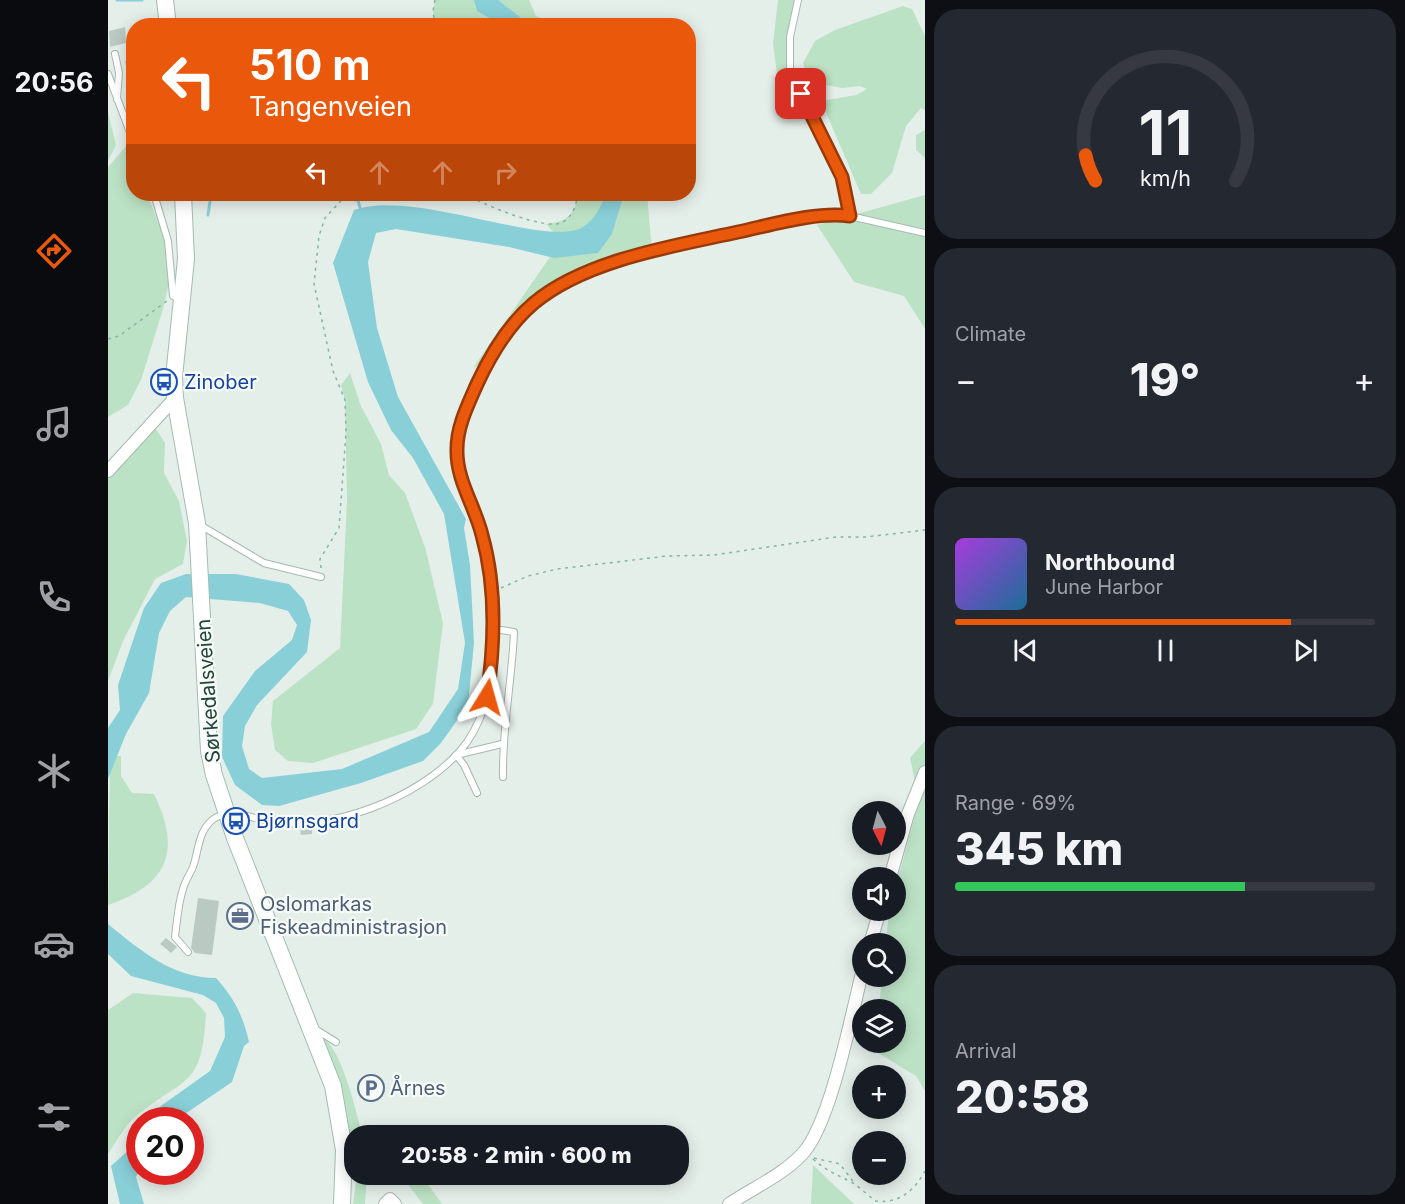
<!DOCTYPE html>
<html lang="en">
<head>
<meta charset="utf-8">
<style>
	body { margin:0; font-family:Inter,sans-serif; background:#242831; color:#f1f3f6; height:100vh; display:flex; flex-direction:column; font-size:22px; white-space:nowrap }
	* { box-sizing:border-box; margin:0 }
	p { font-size:20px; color:#9ea1a6 }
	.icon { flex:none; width:33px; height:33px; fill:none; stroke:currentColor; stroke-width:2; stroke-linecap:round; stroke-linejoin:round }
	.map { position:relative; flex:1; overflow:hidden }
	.drawer { display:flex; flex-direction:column; gap:9px; padding:9px; background:#0d0f14; width:480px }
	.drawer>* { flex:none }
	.top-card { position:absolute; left:18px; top:18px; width:570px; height:183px; border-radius:24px; box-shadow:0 3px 15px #0003; background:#ea580c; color:#fff; overflow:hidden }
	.needle { width:39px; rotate:174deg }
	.buttons { position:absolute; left:744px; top:801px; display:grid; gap:12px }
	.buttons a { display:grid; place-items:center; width:54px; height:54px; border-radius:50%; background:#171b24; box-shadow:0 3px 15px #0003; font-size:30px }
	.speed { position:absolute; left:18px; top:1107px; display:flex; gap:12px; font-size:30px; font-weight:700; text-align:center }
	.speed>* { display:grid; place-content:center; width:78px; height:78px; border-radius:50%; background:#171b24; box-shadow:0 3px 15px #0003; line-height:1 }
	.speed .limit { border:9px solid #d22; background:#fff; color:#111 }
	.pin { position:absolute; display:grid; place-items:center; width:51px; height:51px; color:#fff; margin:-26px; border-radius:12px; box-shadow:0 3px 9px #0006 }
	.me { position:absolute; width:66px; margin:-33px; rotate:8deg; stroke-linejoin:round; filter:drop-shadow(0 0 4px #0008) }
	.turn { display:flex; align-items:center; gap:21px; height:126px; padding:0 24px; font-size:27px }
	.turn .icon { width:78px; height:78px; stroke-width:2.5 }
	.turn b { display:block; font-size:42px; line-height:51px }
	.lanes { display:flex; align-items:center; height:57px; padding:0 24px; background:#0003; justify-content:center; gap:30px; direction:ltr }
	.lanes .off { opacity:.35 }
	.big { font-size:45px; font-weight:800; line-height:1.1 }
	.drawer .widget { flex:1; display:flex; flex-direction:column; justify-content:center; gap:9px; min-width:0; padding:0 21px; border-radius:24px; background:#242831 }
	.drawer .dial { align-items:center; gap:0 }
	.dial svg { height:156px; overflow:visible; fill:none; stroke:#363941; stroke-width:7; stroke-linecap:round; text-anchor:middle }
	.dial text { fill:#f1f3f6; stroke:none }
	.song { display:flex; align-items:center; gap:18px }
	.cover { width:72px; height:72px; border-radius:9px; background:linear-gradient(135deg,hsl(280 70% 55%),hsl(200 70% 35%)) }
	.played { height:6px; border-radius:3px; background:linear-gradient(90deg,#ea580c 80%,#363941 80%) }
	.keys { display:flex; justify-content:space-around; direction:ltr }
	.heat { display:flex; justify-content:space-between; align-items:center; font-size:33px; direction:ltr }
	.charge { height:9px; border-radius:4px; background:linear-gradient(90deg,#34c759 69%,#363941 0) }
	.trip { position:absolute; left:236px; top:1125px; width:345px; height:60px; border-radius:24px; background:#171b24; box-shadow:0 3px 15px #0003; font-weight:800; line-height:60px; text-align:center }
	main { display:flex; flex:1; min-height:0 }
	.tabs { display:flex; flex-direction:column; width:108px; justify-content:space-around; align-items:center; background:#090b0e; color:#9ea1a6 }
	.tabs .icon { width:42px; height:42px }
	.tabs .current { color:#ea580c }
	.tabs b { font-size:27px; color:#f1f3f6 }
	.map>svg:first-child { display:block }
	.green { fill:#bce2c5 }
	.water { fill:#89cfd8 }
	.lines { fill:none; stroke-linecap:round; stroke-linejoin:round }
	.stream { stroke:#89cfd8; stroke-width:3 }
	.building { fill:#bacac3 }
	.lane-casing { stroke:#a7b8b1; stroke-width:8 }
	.street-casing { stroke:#a7b8b1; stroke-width:14 }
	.secondary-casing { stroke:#a2bcb2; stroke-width:18 }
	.path { stroke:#83b5a3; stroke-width:1.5; stroke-dasharray:3 4.5; stroke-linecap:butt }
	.lane { stroke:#fff; stroke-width:6 }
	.street { stroke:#fff; stroke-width:12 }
	.secondary { stroke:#fff; stroke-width:16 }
	.route-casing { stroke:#983908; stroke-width:15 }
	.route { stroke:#ea580c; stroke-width:10 }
	.labels { text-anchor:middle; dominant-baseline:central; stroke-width:4.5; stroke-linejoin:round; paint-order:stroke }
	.transit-label { font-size:20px; fill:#164399; stroke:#f6fbf8; text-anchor:start }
	.street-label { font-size:20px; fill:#224339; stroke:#f6fbf8 }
	.service-label { font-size:20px; fill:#4e5e75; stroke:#f6fbf8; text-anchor:start }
</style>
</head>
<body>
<main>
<nav class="tabs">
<b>20:56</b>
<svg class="icon current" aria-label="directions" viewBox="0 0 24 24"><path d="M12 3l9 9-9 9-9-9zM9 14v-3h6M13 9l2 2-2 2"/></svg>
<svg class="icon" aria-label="music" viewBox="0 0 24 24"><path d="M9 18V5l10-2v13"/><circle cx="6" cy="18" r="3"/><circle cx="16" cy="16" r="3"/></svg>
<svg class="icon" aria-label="phone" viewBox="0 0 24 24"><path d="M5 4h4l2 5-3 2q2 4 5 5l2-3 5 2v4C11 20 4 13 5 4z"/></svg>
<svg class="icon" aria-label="climate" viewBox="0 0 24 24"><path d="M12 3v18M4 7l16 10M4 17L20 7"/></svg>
<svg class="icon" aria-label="car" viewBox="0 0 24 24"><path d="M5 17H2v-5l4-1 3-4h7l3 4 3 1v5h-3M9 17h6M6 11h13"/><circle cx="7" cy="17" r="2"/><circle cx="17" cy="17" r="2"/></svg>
<svg class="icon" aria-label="filters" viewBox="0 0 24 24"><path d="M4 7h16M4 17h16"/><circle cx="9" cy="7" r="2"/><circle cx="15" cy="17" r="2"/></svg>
</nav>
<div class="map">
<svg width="817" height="1204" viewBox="0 0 817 1204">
	<rect width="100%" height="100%" fill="#e5efea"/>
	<g class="green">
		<polygon points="327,0 421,0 428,16 451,25 327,25 325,11"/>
		<polygon points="670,0 687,0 684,69 669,74 665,43"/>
		<polygon points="795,6 804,9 817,36 817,110 813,108 798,126 784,173 763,194 753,194 713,101 748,95 759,89 752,86 734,88 701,82 695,63 707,41 727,30"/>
		<polygon points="0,112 8,145 0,161"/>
		<polygon points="817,130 817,158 808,150 808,135"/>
		<polygon points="19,145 25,161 26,194 39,194 66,261 55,309 33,380 20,405 0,417 0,167"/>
		<path d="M469,194h70l5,56c-37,9 -94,24 -122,53 -20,21 -30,53 -57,65l88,-127 -15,-17c20,-2 31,-10 31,-30z"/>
		<polygon points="817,195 817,329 796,296 746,282 709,225"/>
		<polygon points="242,373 253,406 273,444 281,475 297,493 317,547 335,623 325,704 308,729 205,763 180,761 167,750 163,724 165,701 232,648 239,500 237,400 233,385"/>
		<polygon points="48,429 57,443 56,473 71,501 79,541 75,564 47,579 15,641 0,681 0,479 27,442"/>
		<polygon points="817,741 817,1091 808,1076 767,1051 768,1043 788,1042 788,1010 771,1009 774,977 788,976 788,944 778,943 781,911 788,910 788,886 811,801 802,758"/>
		<path d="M2,756h11v20l11,17 22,1c28,57 14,91 -46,111z"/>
		<path d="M25,993l59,5 14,15c-4,75 -19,62 -70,103 -11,9 -20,26 -28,38v-144z"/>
		<path d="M216,1039c18,11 33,75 38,96l-8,1v26l-32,-121z"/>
		<polygon points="705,1165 746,1204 703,1204"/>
		<polygon points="249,1175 259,1175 257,1204 245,1204"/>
		<polygon points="295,1175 313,1175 334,1204 315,1204 294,1177"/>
	</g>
	<g class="water">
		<polygon points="366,0 390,0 422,25 394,25 369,11"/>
		<path d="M497,194h19l-12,40 -14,19 -44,5 -45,-11 -113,-18 -20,4 -8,29 9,66 21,69 68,122 -2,9 6,37 4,78 -6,62 -27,38 -18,18 -62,22 -82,23 -17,-1 -27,-20 -13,-28 1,-41 32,-45 37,-31 5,-15 -9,-14 -28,-8 -74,-6 -16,14 -11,22 -10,60 -23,41 -18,45v-51l12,-18 -2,-25 26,-77 17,-25 25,-9h50l53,10 15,16 7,20 -4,32 -50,53 -12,21 -3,20 7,23 13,9 80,-9 87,-37 29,-43 7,-46 -21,-129 -31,-56 -22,-28 -23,-48 -35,-119 21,-53c59,-22 194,39 229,17 10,-6 20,-22 22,-33z"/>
		<path d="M0,924c32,26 64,54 108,54 18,20 27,37 33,64l-5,4 -12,36 -56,38h-28l10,-12 52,-37 15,-34 -1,-19 -8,-15 -13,-8 -72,-19 -23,-22z"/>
		<polygon points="31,1130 31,1170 28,1177 36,1204 12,1204 3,1166 21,1150"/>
	</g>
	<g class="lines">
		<g class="stream">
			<polyline points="9,0 34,0"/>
			<polyline points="211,198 229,199"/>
			<polyline points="238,199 250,200 252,208"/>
			<polyline points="100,215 103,194 202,198"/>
		</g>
	</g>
	<g class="building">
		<polygon points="17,27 18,43 2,47 1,31"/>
		<polygon points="26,60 26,84 22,85 17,61"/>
		<polygon points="204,827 204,834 193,835 192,828"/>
		<polygon points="90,898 111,901 104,955 87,953 83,948"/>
		<polygon points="136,904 140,915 137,917 139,923 129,927 122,910"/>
		<polygon points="58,938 69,947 63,953 52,944"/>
	</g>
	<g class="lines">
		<defs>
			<g id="lane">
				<polyline points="7,54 11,73 9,99"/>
				<polyline points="0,74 26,143"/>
				<polyline points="46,194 60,241 65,296 71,298"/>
				<polyline points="742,216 817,233"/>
				<polyline points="92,525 156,563 213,577"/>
				<path d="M386,629l20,3c-2,49 -12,96 -11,145"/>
				<polyline points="369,793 356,765 348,755 394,744"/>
				<path d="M80,952l-13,-15c2,-16 3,-33 8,-48 2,-8 7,-15 10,-22 6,-17 5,-38 22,-49 19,-11 33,0 52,3 62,12 152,-23 193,-70 45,-51 40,-161 21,-222 -8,-23 -22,-45 -24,-69 -2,-25 8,-47 17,-70 40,-89 90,-114 179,-138 51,-14 103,-26 155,-33 14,-2 28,-5 42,-3l-8,-39 -52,-107v-33l8,-37"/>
				<polyline points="207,1029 228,1042"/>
			</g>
			<g id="street">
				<polyline points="0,471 67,398"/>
				<polyline points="782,878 800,814 817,772"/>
				<polyline points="762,944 772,910"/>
				<polyline points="277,1204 282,1199 287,1204"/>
				<path d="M621,1204c24,-16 56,-30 75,-52 27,-32 47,-135 58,-179"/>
			</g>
			<g id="secondary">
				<polyline points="57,0 60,26"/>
				<polyline points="75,194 78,259 66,377 67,398 89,523 101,751 106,775 127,838 225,1086 236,1150 234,1204"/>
			</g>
		</defs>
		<use href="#lane" class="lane-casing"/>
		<use href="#street" class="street-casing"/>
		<use href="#secondary" class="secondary-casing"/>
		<g class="path">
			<polyline points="327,0 325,11 327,26"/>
			<path d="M356,194c18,9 81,38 99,28 10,-6 14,-18 14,-28"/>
			<polyline points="0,339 11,336 59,301"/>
			<polyline points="213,568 212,559 231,528 238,433 237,400 225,371 206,284 211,236 217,218 238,195 243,194"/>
			<polyline points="393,588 420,576 449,569 559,556 606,555 728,537 758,537 817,530"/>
			<polyline points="706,1158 732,1164 747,1184"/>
			<path d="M705,1159c13,12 25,16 40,24 8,5 15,13 23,18 25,3 39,-12 49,-30"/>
		</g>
		<use href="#lane" class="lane"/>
		<use href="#street" class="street"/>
		<use href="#secondary" class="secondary"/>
	</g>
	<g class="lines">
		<defs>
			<path id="route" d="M379,697c8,-54 10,-109 -5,-162 -7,-29 -26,-55 -25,-86 0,-23 11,-44 20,-65 13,-28 33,-61 57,-81 51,-43 140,-57 204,-71 33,-7 79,-21 112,-16l-8,-39 -41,-83"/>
		</defs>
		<use href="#route" class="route-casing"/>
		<use href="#route" class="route"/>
	</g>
	<defs>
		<symbol id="bus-ring" viewBox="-11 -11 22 22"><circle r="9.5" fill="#f6fbf8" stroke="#1a4fb4" stroke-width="1.5"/><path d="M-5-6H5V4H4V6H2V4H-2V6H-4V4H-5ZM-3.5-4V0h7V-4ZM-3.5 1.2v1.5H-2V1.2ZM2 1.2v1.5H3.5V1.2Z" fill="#1a4fb4"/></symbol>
		<symbol id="office-ring" viewBox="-11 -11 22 22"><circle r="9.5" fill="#f6fbf8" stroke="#5c6f8a" stroke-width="1.5"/><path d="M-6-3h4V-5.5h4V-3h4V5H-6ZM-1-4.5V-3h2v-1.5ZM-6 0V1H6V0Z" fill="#5c6f8a"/></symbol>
		<symbol id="parking-ring" viewBox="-11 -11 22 22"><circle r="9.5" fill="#f6fbf8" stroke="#5c6f8a" stroke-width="1.5"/><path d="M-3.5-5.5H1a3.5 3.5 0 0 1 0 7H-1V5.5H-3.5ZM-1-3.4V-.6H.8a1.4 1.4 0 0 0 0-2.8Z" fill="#5c6f8a"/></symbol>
	</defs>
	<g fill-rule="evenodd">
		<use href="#bus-ring" x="41" y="367" width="30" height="30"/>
		<use href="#bus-ring" x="113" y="806" width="30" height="30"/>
		<use href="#office-ring" x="117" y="901" width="30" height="30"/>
		<use href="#parking-ring" x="248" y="1073" width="30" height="30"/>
	</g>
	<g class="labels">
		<g class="transit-label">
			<text x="76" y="382">Zinober</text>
			<text x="148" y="821">Bjørnsgard</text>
		</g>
		<g class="street-label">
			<text transform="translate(100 691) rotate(-94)">Sørkedalsveien</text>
		</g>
		<g class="service-label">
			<text x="152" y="904">Oslomarkas<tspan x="152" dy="23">Fiskeadministrasjon</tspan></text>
			<text x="282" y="1088">Årnes</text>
		</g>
	</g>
</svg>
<div class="buttons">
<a><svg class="needle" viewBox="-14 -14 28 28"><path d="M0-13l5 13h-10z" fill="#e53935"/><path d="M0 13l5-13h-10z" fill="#9ea1a6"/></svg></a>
<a><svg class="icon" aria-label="sound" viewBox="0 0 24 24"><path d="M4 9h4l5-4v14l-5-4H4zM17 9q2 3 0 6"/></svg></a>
<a><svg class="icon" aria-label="search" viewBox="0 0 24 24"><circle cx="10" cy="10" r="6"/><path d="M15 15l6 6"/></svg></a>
<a><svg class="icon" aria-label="layers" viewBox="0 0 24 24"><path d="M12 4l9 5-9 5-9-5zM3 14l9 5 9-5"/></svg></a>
<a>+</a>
<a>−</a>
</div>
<div class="speed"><div class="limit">20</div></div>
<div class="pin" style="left:693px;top:94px;background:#d93025"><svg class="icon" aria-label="arrive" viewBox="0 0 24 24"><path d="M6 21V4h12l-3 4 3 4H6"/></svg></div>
<svg class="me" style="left:379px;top:697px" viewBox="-20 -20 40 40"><path d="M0-17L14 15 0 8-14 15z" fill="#ea580c" stroke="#fff" stroke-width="4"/></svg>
<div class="trip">20:58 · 2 min · 600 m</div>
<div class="top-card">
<div class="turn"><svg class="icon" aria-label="left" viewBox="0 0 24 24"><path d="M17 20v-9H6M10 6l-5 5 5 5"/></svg><div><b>510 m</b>Tangenveien</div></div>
<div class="lanes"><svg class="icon" aria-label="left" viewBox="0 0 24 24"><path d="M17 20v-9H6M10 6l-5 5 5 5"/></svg><svg class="icon off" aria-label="ahead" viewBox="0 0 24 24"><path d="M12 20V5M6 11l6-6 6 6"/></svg><svg class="icon off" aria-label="ahead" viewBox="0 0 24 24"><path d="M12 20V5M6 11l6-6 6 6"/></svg><svg class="icon off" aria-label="right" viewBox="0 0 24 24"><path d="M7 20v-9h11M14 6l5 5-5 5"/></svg></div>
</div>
</div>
<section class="drawer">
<div class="widget dial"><svg viewBox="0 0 100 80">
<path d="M14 69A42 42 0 1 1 86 69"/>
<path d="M14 69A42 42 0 0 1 9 56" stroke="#ea580c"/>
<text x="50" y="56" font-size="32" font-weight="700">11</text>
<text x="50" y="72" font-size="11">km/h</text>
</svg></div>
<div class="widget"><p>Climate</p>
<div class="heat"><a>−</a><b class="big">19°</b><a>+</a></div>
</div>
<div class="widget">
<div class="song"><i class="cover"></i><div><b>Northbound</b><p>June Harbor</p></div></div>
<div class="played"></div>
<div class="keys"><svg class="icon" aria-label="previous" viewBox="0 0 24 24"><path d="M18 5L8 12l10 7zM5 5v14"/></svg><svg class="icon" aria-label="pause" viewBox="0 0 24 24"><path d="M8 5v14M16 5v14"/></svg><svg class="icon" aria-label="next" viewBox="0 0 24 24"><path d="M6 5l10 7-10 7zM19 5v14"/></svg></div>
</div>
<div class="widget"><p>Range · 69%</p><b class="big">345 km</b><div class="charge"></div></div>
<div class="widget"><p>Arrival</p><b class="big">20:58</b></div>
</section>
</main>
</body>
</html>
